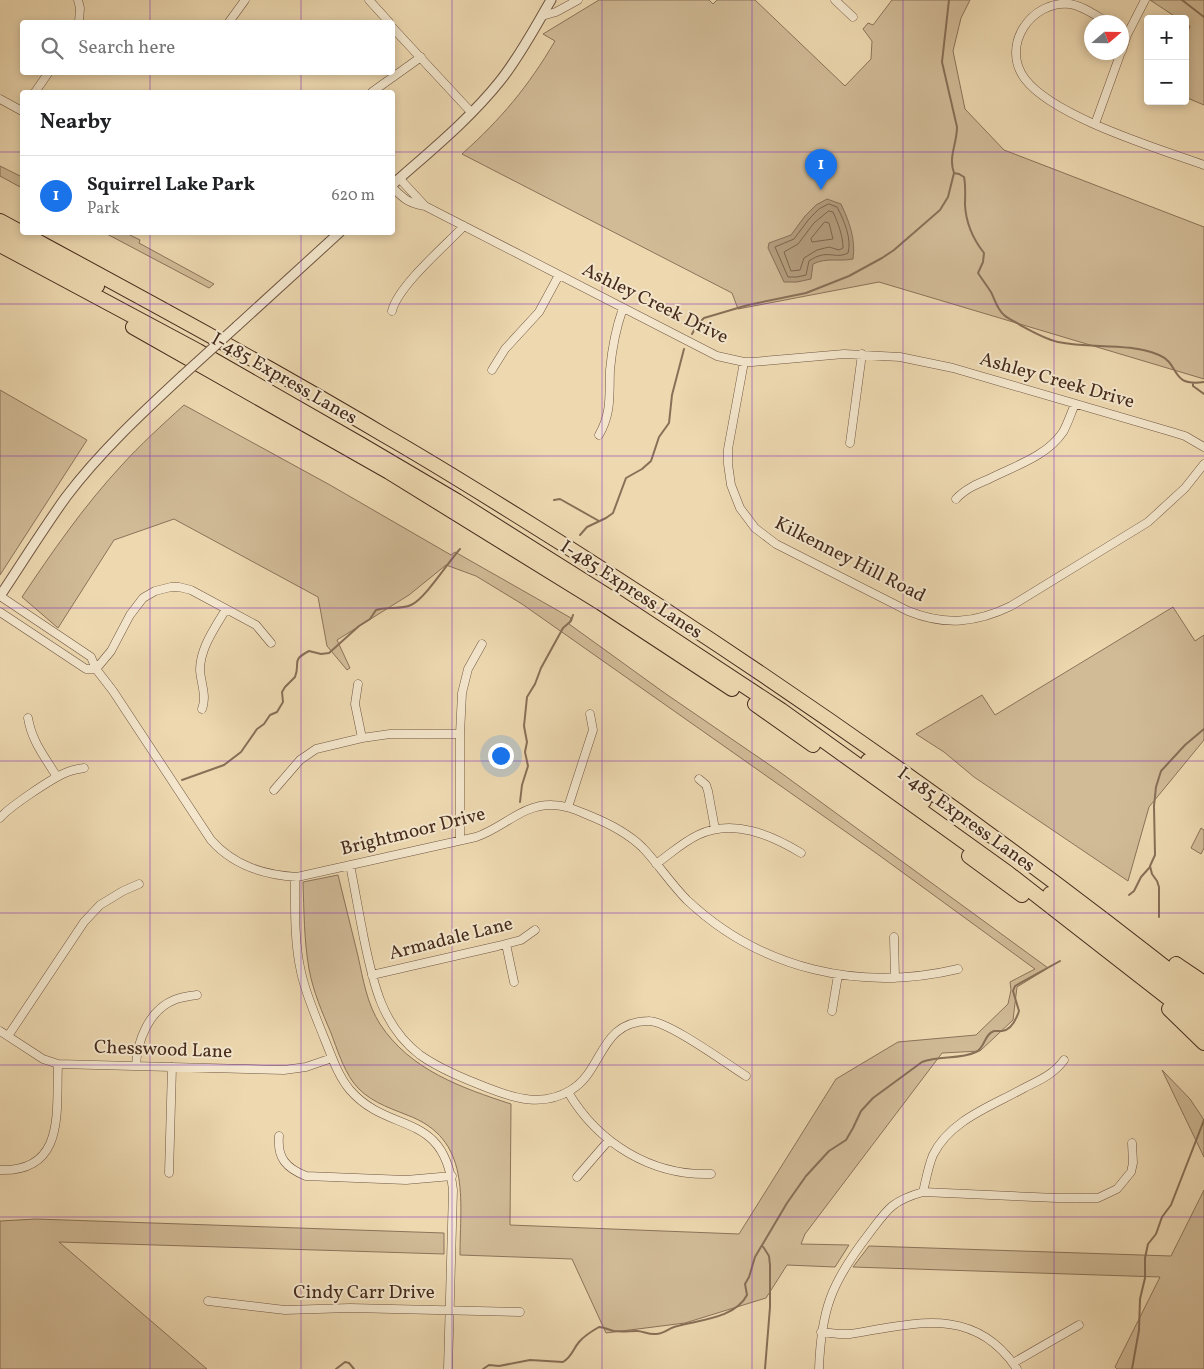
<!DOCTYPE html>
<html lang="en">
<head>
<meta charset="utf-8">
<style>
  body { margin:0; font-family:Vollkorn,serif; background:#f2f2f2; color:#202124 }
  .controls { position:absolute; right:15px; top:15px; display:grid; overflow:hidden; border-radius:5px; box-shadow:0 2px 8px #0003 }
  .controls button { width:45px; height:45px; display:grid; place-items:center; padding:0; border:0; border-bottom:1px solid #e0e0e0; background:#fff; color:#202124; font:25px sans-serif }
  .compass { position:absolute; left:1084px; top:15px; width:45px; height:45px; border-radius:50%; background:#fff; box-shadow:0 2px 8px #0003; rotate:70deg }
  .you { position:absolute; left:500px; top:755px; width:18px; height:18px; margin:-12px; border:4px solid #fff; border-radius:50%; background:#1a73e8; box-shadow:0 0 0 8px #1a73e833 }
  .badge { display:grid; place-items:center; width:32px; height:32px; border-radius:50%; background:#1a73e8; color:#fff; font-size:16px; font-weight:700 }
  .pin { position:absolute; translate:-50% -41px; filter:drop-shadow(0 1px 2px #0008) }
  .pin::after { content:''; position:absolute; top:26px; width:18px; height:15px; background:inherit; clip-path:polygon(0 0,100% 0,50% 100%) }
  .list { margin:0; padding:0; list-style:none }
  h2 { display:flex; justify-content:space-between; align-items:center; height:65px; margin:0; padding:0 20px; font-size:21px }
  h2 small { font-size:16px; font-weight:400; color:#757577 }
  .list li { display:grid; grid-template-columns:32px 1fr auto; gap:15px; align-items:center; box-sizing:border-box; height:80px; padding:0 20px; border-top:1px solid #e0e0e0 }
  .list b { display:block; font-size:19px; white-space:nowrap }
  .list p { margin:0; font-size:16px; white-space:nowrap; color:#757577 }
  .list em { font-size:16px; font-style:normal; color:#757577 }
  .icon { flex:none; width:28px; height:28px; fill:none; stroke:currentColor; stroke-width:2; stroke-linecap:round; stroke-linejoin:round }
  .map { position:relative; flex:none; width:1204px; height:1369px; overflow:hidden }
  .search { position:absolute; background:#fff; box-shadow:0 2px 8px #0003; left:20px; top:20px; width:375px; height:55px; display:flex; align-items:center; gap:12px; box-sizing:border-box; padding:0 18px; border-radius:5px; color:#757577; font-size:19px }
  .panel { position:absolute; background:#fff; box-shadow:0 2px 8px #0003; left:20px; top:90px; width:375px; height:145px; border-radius:5px }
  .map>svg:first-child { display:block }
  .green { fill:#d1bb97; stroke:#8c735a }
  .water { fill:#b49d7e; stroke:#886f57 }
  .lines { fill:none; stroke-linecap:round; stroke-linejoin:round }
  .shore { stroke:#7d644d; stroke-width:1 }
  .stream { stroke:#886f57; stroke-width:2 }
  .minor-casing { stroke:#705641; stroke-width:9 }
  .tertiary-casing { stroke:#705641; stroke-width:11 }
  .motorway-casing { stroke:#462b1c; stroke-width:16 }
  .minor { stroke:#f3e6cc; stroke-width:8 }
  .tertiary { stroke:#f3e6cc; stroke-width:9 }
  .motorway { stroke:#edd8b0; stroke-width:14 }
  .tertiary-bridge-casing { stroke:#705641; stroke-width:11; stroke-linecap:butt }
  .tertiary-bridge { stroke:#f3e6cc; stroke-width:9 }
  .grid { fill:none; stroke:#7b2cbf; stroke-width:1; stroke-opacity:0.55 }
  .labels { text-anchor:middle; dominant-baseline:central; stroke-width:4; stroke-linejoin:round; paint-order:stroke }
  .street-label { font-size:19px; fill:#462b1c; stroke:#f3e6cc }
</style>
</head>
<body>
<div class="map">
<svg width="1204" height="1369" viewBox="0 0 1204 1369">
  <rect width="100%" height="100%" fill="#edd8b0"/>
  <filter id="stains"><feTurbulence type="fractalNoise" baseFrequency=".004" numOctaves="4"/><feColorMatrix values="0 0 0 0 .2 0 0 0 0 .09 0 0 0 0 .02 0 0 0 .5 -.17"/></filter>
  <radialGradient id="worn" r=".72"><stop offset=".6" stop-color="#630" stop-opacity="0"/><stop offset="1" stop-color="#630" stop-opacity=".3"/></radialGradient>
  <path class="green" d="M599 0H709L713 4 717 0H755L845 86 871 59 872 41 863 29 868 23 873 25 892 0H970L961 18 953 51 965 109 1004 150 1204 227V379L879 282 738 309 732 293 462 154C501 119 528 87 555 41L543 34Z
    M1150 0H1204V105L1185 97V40L1190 26 1185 23V19H1179Z
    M0 166 22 177V188L0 176Z
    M105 233H126L140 240 139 243 214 284 209 288Z
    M0 390 87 440 0 575Z
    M184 405 330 485 451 555 455 552 571 618 569 624 666 694 777 770 1048 968 1017 987 1013 1020 980 1051 942 1053 805 1234 801 1244 849 1245 835 1267 787 1265 766 1298 685 1323 606 1333 572 1259 460 1255C460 1199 472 1139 407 1115 387 1107 366 1100 353 1082 343 1068 337 1049 331 1033 322 1012 313 991 309 969 304 940 304 911 303 882L338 875C345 902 351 929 358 956 363 979 367 1004 380 1024 410 1070 462 1088 511 1104L510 1225 739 1234 836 1079 898 1042 976 1035 1008 1004 1011 990 1010 982 1035 969 876 853 522 604 476 576 446 565 409 595 337 640 350 668 347 670 327 646 318 597 174 519 114 540 58 628 22 597C52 552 84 506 121 466 140 445 162 425 184 405Z
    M1173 607 1195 641 1204 635V740L1149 807 1128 881 974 777 944 752 916 734 982 695 995 715Z
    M1201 828 1204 830V848L1201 854 1191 848Z
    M1162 1070 1190 1099 1204 1120V1157Z
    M1204 1190V1369H1117L1115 1367 1160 1277 853 1267 869 1246 1171 1256Z
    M36 1219 444 1233V1254L59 1242 207 1369H0V1221Z"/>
  <path class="water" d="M827 199 841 204C849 221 856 239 853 259 837 262 828 257 813 264L811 279 797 282H784L768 248 769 243 791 235 805 216 816 205Z"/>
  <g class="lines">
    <path class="shore" d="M829 204 837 207C844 220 852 239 848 253 834 260 828 248 809 261L806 275 797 277H788L775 247 794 239 809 219 819 209Z
      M829 211 833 212C838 223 843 236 843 248L839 250 829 247 817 250 804 258 800 270 791 271 784 252 798 244 814 223Z
      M825 222 829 223 833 239 812 242 811 239Z"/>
    <path class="stream" d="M949 0 942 62 957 127C957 144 948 157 954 173
      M1182 0 1204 17
      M954 173 959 174 964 177C966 187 965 195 965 205 966 224 973 239 984 253L983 262 978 273C982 279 987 286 991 292 995 300 997 309 1004 315 1008 319 1015 321 1020 325 1031 331 1045 339 1058 342 1091 349 1127 342 1159 355 1181 364 1169 387 1204 382
      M692 334 697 325 704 318 748 305 806 293 849 276 882 258 894 250 940 210 948 197 954 173
      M1193 383V386L1204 394
      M554 500 560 499 599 521
      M580 535 587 527 606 518 613 513 626 478 642 469 651 461 659 437 669 423 672 395 684 349
      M182 780 224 765 241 752 257 729 264 724 270 715 277 712 283 702 282 692 285 687 295 677C301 662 290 661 309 651L321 654 329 653 359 626 370 619 376 610C387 606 400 610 411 605 425 599 448 562 460 549
      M520 802 522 785 528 766 525 752 527 742 524 726 527 697 535 684 541 668 563 628 571 621 573 615
      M1129 895 1134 891 1141 877 1150 867
      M1159 917V887L1157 881 1152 874 1150 866 1155 855 1154 806 1156 787 1161 771 1185 745 1204 729
      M762 1245 769 1256 770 1265V1307L765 1369
      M336 1369 345 1362 349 1363 354 1369
      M483 1369 489 1365 499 1366 530 1360 563 1362C572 1357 573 1349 579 1342 584 1336 592 1331 599 1327 605 1327 608 1330 614 1331 622 1332 629 1331 637 1331 643 1331 649 1335 656 1334 664 1334 668 1329 674 1327 696 1320 735 1319 747 1295L745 1284 749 1277 755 1257 787 1203 806 1176 829 1151 846 1140 853 1128 861 1111 873 1098 922 1062C939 1055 959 1060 976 1052 985 1048 984 1034 994 1031 995 1031 1000 1031 1002 1031 1011 1030 1016 1020 1019 1011L1013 991 1015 986 1060 961
      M1132 1369 1139 1330 1140 1299 1145 1278V1258L1148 1244 1156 1234 1162 1217 1171 1205 1204 1120"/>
    <defs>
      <path id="minor" d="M78 0 80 8 79 22
        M369 0 389 22
        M835 0 853 17
        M542 16 556 12 578 0
        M229 22 245 0
        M1107 22C1095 15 1083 6 1070 4 1031 0 1000 46 1025 79 1054 117 1157 148 1204 165
        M392 27 471 112
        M1122 51 1127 35 1145 0
        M35 92 49 72
        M372 92 421 57
        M0 99 22 111
        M1095 124 1121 52
        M392 187C404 199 408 203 425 206L400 179
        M425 206 717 356 744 362H752L844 354 900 357 953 368 1172 432 1185 436 1204 447
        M392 311C398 286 445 246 464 226
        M744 362 728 449V464L731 485 740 508 755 528 776 544 908 611C945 626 976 623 1011 606L1148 522 1185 488 1204 464
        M492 370 505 349 539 312 559 275
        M599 435C612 412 609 395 610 370 612 348 616 328 623 308
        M850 443 862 354
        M956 499C965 489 977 484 989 479 1014 466 1046 457 1063 432 1068 423 1071 413 1075 404
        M0 596 91 657 96 669H86L0 612
        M271 643 256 625 191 590 179 587H171L155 591 143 598 130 615 111 651 96 669 113 691 211 840C234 866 264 875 297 877L476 837C503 828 523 804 552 805 565 805 576 810 588 815 608 823 628 833 643 848 659 865 671 884 687 900 761 970 861 992 958 969
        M358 684 355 704 362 738
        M202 709C207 696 201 684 200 670 200 648 215 628 226 609
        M28 718C32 742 45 757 57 777
        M699 779 706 785 708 791 715 829
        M274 790 300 760 316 749 362 738 390 734H460
        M568 807 593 730 590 714
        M0 818C9 807 51 779 65 773 71 770 78 769 84 768
        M460 840V734L462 693 468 669 482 644
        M656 864C670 854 683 842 698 835 733 818 771 835 801 853
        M350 865C355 890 359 914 364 939 373 983 382 1026 420 1055 440 1069 465 1079 488 1088 516 1099 543 1107 571 1090 604 1070 599 1022 648 1021 667 1020 727 1064 746 1076
        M295 877C295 908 294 941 301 972 306 995 316 1017 325 1040 332 1057 338 1076 350 1090 389 1135 444 1110 453 1190L448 1369
        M894 937 895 978
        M506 944 514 982
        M372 975 498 946 521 940 535 930
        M832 1011 838 975
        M0 1031 43 1059 58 1064 284 1070 306 1067 332 1058
        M8 1036 84 922 100 905 123 891 139 884
        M136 1066C137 1041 149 1010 174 1000 181 997 189 996 197 995
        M568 1092C598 1143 651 1176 711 1174
        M279 1136C277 1158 286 1168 306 1176L406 1180 452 1176
        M0 1170C66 1172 56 1111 58 1064
        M169 1173 172 1067
        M577 1177 609 1140
        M923 1192C926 1180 928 1167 933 1155 950 1120 992 1106 1024 1088 1040 1080 1054 1074 1064 1060
        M208 1301 285 1310 350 1308 520 1312
        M821 1332 839 1334H850C913 1324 974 1304 1017 1369
        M1013 1363 1079 1325
        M819 1369C821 1309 832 1282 868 1235 887 1210 891 1201 923 1192L1057 1198H1098L1117 1189 1131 1172 1133 1163 1132 1143"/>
      <path id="tertiary" d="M392 185C429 152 469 120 500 81 520 56 535 27 551 0
        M237 326 340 232
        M0 596C22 563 43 529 66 497 100 452 141 414 182 376"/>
      <path id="motorway" d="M0 221C129 291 258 360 384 435 447 471 508 510 569 548 788 687 1001 836 1204 998
        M0 234 97 286
        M0 245 198 351 362 445 457 501 614 600 781 710 1008 873 1204 1026
        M133 327 389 472 601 603 732 689
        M755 704 813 745
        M868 761 924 801
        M969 856 1022 895
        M1050 894 1204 1012
        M1176 964 1204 983
        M1169 1009 1204 1043"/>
    </defs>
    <use href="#minor" class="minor-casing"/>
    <use href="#tertiary" class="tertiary-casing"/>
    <use href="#motorway" class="motorway-casing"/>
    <use href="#minor" class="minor"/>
    <use href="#tertiary" class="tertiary"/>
    <use href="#motorway" class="motorway"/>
    <defs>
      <path id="tertiary-bridge" d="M182 376 237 326"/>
    </defs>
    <use href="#tertiary-bridge" class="tertiary-bridge-casing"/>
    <use href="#tertiary-bridge" class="tertiary-bridge"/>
  </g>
  <path class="grid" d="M150 0V22M301 0V22M452 0V1369M602 0V1369M752 0V1369M903 0V1369M1054 0V1369M150 72V92M301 72V92M0 152H22M392 152H1204M150 232V1369M301 232V1369M0 304H1204M0 456H1204M0 608H1204M0 761H1204M0 913H1204M0 1065H1204M0 1217H1204"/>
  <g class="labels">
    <g class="street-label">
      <text transform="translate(655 304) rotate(26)">Ashley Creek Drive</text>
      <text transform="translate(284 379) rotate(30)">I-485 Express Lanes</text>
      <text transform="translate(1057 381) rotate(16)">Ashley Creek Drive</text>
      <text transform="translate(850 560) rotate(27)">Kilkenney Hill Road</text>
      <text transform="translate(631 590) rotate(33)">I-485 Express Lanes</text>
      <text transform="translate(966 820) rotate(36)">I-485 Express Lanes</text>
      <text transform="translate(413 832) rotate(-14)">Brightmoor Drive</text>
      <text transform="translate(451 939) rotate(-14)">Armadale Lane</text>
      <text transform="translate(163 1050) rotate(2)">Chesswood Lane</text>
      <text x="364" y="1293">Cindy Carr Drive</text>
    </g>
  </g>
  <rect width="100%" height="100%" filter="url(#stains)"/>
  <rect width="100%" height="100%" fill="url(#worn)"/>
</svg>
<div class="controls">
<button>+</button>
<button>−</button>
</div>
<svg class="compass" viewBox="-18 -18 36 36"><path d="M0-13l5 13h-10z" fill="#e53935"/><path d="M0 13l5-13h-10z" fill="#757577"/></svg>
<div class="you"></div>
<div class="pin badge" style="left:821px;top:190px">1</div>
<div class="search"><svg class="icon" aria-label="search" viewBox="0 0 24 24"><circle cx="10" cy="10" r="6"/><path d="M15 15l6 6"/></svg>Search here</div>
<section class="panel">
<h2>Nearby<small></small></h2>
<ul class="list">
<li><span class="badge">1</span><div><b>Squirrel Lake Park</b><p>Park</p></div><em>620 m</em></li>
</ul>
</section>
</div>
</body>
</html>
